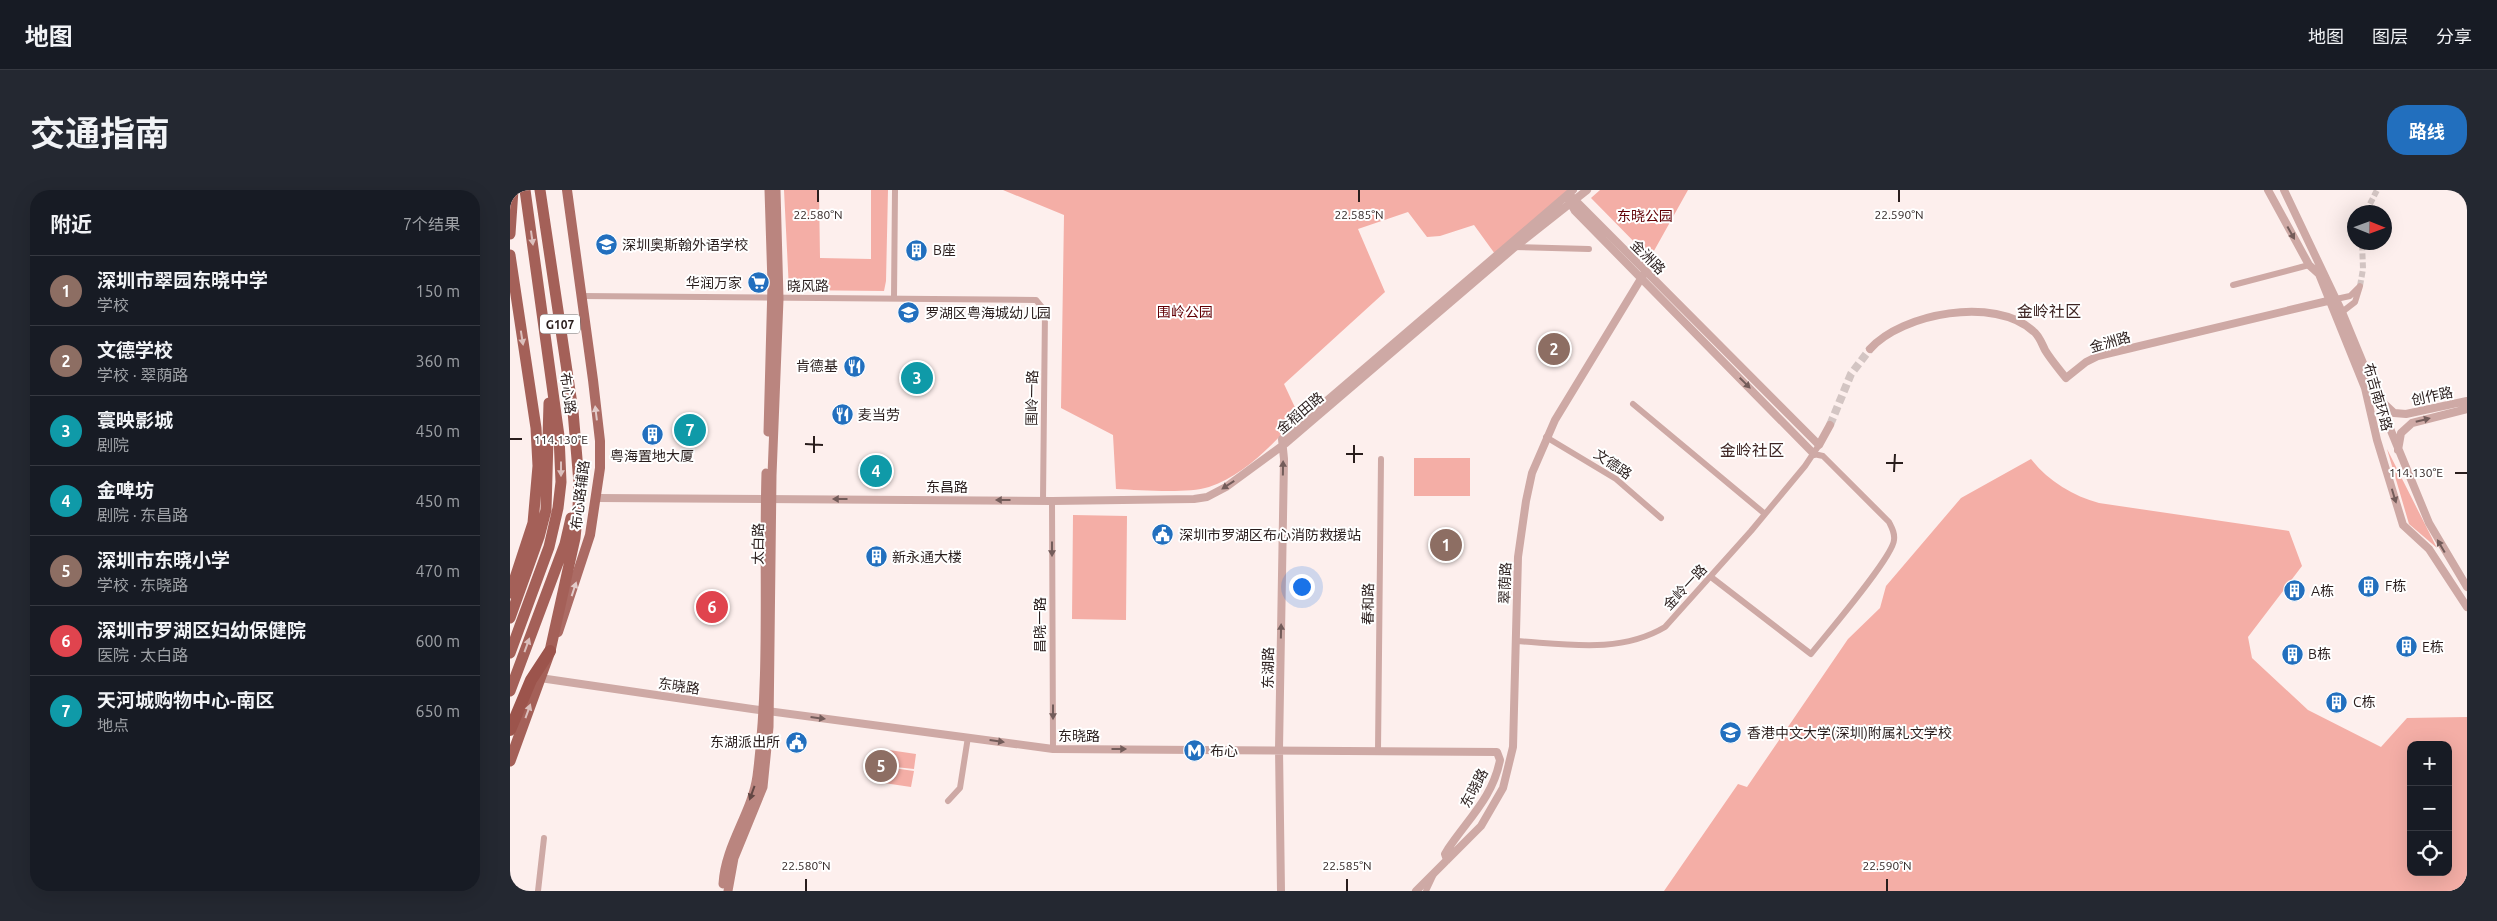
<!DOCTYPE html>
<html lang="zh">
<head>
<meta charset="utf-8">
<style>
  body { margin:0; font-family:Ubuntu,"Noto Sans SC",sans-serif; background:#242831; color:#f1f3f6 }
  .controls { position:absolute; right:15px; bottom:15px; display:grid; overflow:hidden; border-radius:10px; box-shadow:0 5px 20px #0002 }
  .controls button { width:45px; height:45px; display:grid; place-items:center; padding:0; border:0; border-bottom:1px solid #363941; background:#171b24; color:#f1f3f6; font:25px sans-serif }
  .compass { position:absolute; left:1837px; top:15px; width:45px; height:45px; border-radius:50%; background:#171b24; box-shadow:0 5px 20px #0002; rotate:91deg }
  .you { position:absolute; left:791px; top:396px; width:18px; height:18px; margin:-12px; border:4px solid #fff; border-radius:50%; background:#1a73e8; box-shadow:0 0 0 8px #1a73e833 }
  .badge { display:grid; place-items:center; width:32px; height:32px; border-radius:50%; background:#226fbe; color:#fff; font-size:16px; font-weight:700 }
  .pin { position:absolute; translate:-50% -50%; border:2px solid #fff; box-shadow:0 1px 5px #0006 }
  .list { margin:0; padding:0; list-style:none }
  h2 { display:flex; justify-content:space-between; align-items:center; height:65px; margin:0; padding:0 20px; font-size:21px }
  h2 small { font-size:16px; font-weight:400; color:#9ea1a6 }
  .list li { display:grid; grid-template-columns:32px 1fr auto; gap:15px; align-items:center; box-sizing:border-box; height:70px; padding:0 20px; border-top:1px solid #363941 }
  .list b { display:block; font-size:19px; white-space:nowrap }
  .list p { margin:0; font-size:16px; white-space:nowrap; color:#9ea1a6 }
  .list em { font-size:16px; font-style:normal; color:#9ea1a6 }
  .icon { flex:none; width:28px; height:28px; fill:none; stroke:currentColor; stroke-width:2; stroke-linecap:round; stroke-linejoin:round }
  .map { position:relative; flex:none; width:1957px; height:701px; overflow:hidden; border-radius:20px }
  header { display:flex; align-items:center; gap:30px; box-sizing:border-box; height:70px; padding:0 25px; background:#171b24; border-bottom:1px solid #363941 }
  header strong { font-size:24px }
  nav { display:flex; gap:28px; margin-inline-start:auto; font-size:18px }
  .intro { display:flex; align-items:center; justify-content:space-between; box-sizing:border-box; height:120px; padding:0 30px }
  h1 { margin:0; font-size:35px }
  .button { padding:12px 22px; border-radius:20px; background:#226fbe; color:#fff; font-size:18px; font-weight:700 }
  main { display:flex; gap:30px; padding:0 30px }
  aside { flex:1; background:#171b24; border-radius:20px; box-shadow:0 5px 20px #0002 }
  .map>svg:first-child { display:block }
  .green { fill:#f4aea6; fill-rule:evenodd }
  .lines { fill:none; stroke-linecap:round; stroke-linejoin:round }
  .minor-tunnel { stroke:#d3c5c3; stroke-width:6; stroke-dasharray:6 3; stroke-linecap:butt }
  .tertiary-tunnel { stroke:#d3c5c3; stroke-width:8; stroke-dasharray:8 4; stroke-linecap:butt }
  .minor { stroke:#cea9a5; stroke-width:6 }
  .tertiary { stroke:#cea9a5; stroke-width:8 }
  .secondary { stroke:#ba857f; stroke-width:9 }
  .primary { stroke:#ab6b64; stroke-width:10 }
  .trunk { stroke:#a46058; stroke-width:11 }
  .motorway { stroke:#9c544c; stroke-width:12 }
  .oneway { fill:#735c5a }
  .oneway2 { fill:#dbbfbc }
  .oneway3 { fill:#e2cbc9 }
  .oneway4 { fill:#634744 }
  .ticks { fill:none; stroke:#291d1c; stroke-width:2 }
  .labels { text-anchor:middle; dominant-baseline:central; stroke-width:4; stroke-linejoin:round; paint-order:stroke }
  .shield { fill:#fff; stroke:#696160; stroke-width:1 }
  .shield-label { font-size:12px; font-weight:bold; fill:#291d1c }
  .park-label { font-size:14px; fill:#620005; stroke:#fff }
  .poi-label { font-size:14px; fill:#291d1c; stroke:#fff; text-anchor:start }
  .street-label { font-size:14px; fill:#291d1c; stroke:#fff }
  .quarter-label { font-size:16px; fill:#3e2523; stroke:#fff }
  .ticks-label { font-size:12px; text-anchor:middle; fill:#291d1c; stroke:#fff; stroke-width:4; stroke-linejoin:round; paint-order:stroke }
</style>
</head>
<body>
<header>
<strong>地图</strong>
<nav><a>地图</a><a>图层</a><a>分享</a></nav>
</header>
<div class="intro"><h1>交通指南</h1><a class="button">路线</a></div>
<main>
<aside>
<h2>附近<small>7个结果</small></h2>
<ul class="list">
<li><span class="badge" style="background:#8d6e63">1</span><div><b>深圳市翠园东晓中学</b><p>学校</p></div><em>150 m</em></li>
<li><span class="badge" style="background:#8d6e63">2</span><div><b>文德学校</b><p>学校 · 翠荫路</p></div><em>360 m</em></li>
<li><span class="badge" style="background:#0f9aa8">3</span><div><b>寰映影城</b><p>剧院</p></div><em>450 m</em></li>
<li><span class="badge" style="background:#0f9aa8">4</span><div><b>金啤坊</b><p>剧院 · 东昌路</p></div><em>450 m</em></li>
<li><span class="badge" style="background:#8d6e63">5</span><div><b>深圳市东晓小学</b><p>学校 · 东晓路</p></div><em>470 m</em></li>
<li><span class="badge" style="background:#e0444e">6</span><div><b>深圳市罗湖区妇幼保健院</b><p>医院 · 太白路</p></div><em>600 m</em></li>
<li><span class="badge" style="background:#0f9aa8">7</span><div><b>天河城购物中心-南区</b><p>地点</p></div><em>650 m</em></li>
</ul>
</aside>
<div class="map">
<svg width="1957" height="701" viewBox="0 0 1957 701">
  <rect width="100%" height="100%" fill="#fdefed"/>
  <path class="green" d="M274 0H309L310 68 361 69V0H378L376 91 374 101 279 100Z
    M493 0H1058L985 64 964 35 930 46 917 47 898 22 848 39 875 102 774 194 789 226C765 252 734 286 699 297 676 304 631 300 606 299L603 245 551 218 554 25Z
    M1090 0H1178L1140 68 1081 8Z
    M1877 259 1927 358 1899 334Z
    M904 268H960V306H904Z
    M1521 269C1538 291 1563 306 1589 313L1779 341 1792 376 1738 447 1742 468 1798 520 1871 557 1897 528 1957 527V701H1154L1228 594 1237 597 1338 449 1370 418 1376 396 1451 308ZM1901 555H1938V682H1901Z
    M563 325 617 326 616 430 562 429Z
    M379 560 406 564 404 579 376 576Z
    M376 577 404 581 401 597 374 593Z"/>
  <g class="lines">
    <path class="minor-tunnel" d="M1856 22 1867 0
      M1850 96 1853 79 1852 52"/>
    <path class="tertiary-tunnel" d="M1320 235 1341 184 1360 159"/>
    <path class="minor" d="M1002 57 1079 59
      M1723 95 1799 75
      M71 106 526 110 535 121 533 310
      M384 108 385 0
      M1826 109 1840 106 1849 97
      M1832 122 1845 112 1850 96
      M1123 214 1255 324
      M1036 247 1106 289 1151 328
      M542 311 543 559
      M1201 387 1301 464C1316 445 1383 367 1384 350 1385 343 1382 338 1379 332L1313 266 1304 264
      M1006 451C1056 454 1110 464 1155 437L1241 341 1295 276 1309 255
      M868 561 871 269
      M438 611 450 598 458 547
      M28 701 34 648
      M916 701 924 684"/>
    <path class="tertiary" d="M1758 0 1799 75 1809 84 1855 198 1867 250 1893 335 1919 359 1957 417
      M1774 0 1832 122 1919 333 1957 397
      M1062 7 1309 255 1320 235
      M1059 10 1065 21 1304 264
      M1360 159C1392 123 1485 106 1523 141 1529 145 1532 154 1535 160 1541 170 1549 179 1556 188L1576 172 1588 166 1826 109
      M1870 210 1884 223 1896 224 1957 211
      M1888 260 1891 243 1902 233 1957 219
      M87 308 542 311 684 309 697 307 716 297 776 253 1005 57 1077 0
      M30 488 242 519 543 559 987 562 990 570C983 607 958 629 938 659L935 664 937 670
      M771 701 769 559 774 269 772 249 1063 0
      M906 701 971 636 993 598 1003 557 1008 367 1016 311 1022 283 1045 230 1135 82"/>
    <path class="secondary" d="M258 242 262 94 259 0
      M213 694C215 655 242 623 247 586 260 486 253 383 256 283
      M218 701 224 668 253 597 259 537 262 285 269 109 266 0"/>
    <path class="primary" d="M48 442 80 345 90 278V251L83 190 57 0"/>
    <path class="trunk" d="M0 44 3 0
      M0 65 26 238 28 276 23 333 0 403
      M0 428 29 347 36 320 39 213
      M0 463 39 357 48 318 51 292 49 246 15 0
      M0 501 55 354 61 328
      M0 571 40 461 65 348 68 318 69 293 63 221 30 0"/>
    <path class="motorway" d="M0 540 21 490 40 461"/>
  </g>
  <defs><path id="oneway-solid" d="M-6-.8H1V-3.2L6.5 0L1 3.2V.8H-6Z" transform="scale(1.25)"/></defs>
  <g class="oneway">
    <use href="#oneway-solid" transform="translate(1781 43) rotate(61)"/>
    <use href="#oneway-solid" transform="translate(1235 193) rotate(45)"/>
    <use href="#oneway-solid" transform="translate(1913 230) rotate(-14)"/>
    <use href="#oneway-solid" transform="translate(773 278) rotate(-89)"/>
    <use href="#oneway-solid" transform="translate(718 295) rotate(147)"/>
    <use href="#oneway-solid" transform="translate(1884 306) rotate(73)"/>
    <use href="#oneway-solid" transform="translate(330 309) rotate(-180)"/>
    <use href="#oneway-solid" transform="translate(493 310) rotate(-180)"/>
    <use href="#oneway-solid" transform="translate(1931 356) rotate(-120)"/>
    <use href="#oneway-solid" transform="translate(542 359) rotate(90)"/>
    <use href="#oneway-solid" transform="translate(771 441) rotate(-89)"/>
    <use href="#oneway-solid" transform="translate(543 522) rotate(90)"/>
    <use href="#oneway-solid" transform="translate(308 528) rotate(7)"/>
    <use href="#oneway-solid" transform="translate(487 551) rotate(8)"/>
    <use href="#oneway-solid" transform="translate(609 559)"/>
  </g>
  <g class="oneway2">
    <use href="#oneway-solid" transform="translate(22 48) rotate(82)"/>
    <use href="#oneway-solid" transform="translate(12 148) rotate(81)"/>
    <use href="#oneway-solid" transform="translate(51 279) rotate(90)"/>
    <use href="#oneway-solid" transform="translate(17 455) rotate(-70)"/>
    <use href="#oneway-solid" transform="translate(18 521) rotate(-70)"/>
  </g>
  <g class="oneway3">
    <use href="#oneway-solid" transform="translate(86 223) rotate(-97)"/>
    <use href="#oneway-solid" transform="translate(64 399) rotate(-72)"/>
  </g>
  <use class="oneway4" href="#oneway-solid" transform="translate(242 603) rotate(110)"/>
  <path class="ticks" d="M308 12V0M849 12V0M1389 12V0M0 249H12M295 254 313 255M304 263V246M836 264H853M844 273V255M1376 273H1393M1384 282 1385 264M1945 283H1957M296 701V689M837 701V689M1377 701V689"/>
  <defs>
    <symbol id="school-disc" viewBox="-11 -11 22 22"><circle r="9.5" fill="#226fbe" stroke="#fff"/><path d="M0-5L7-2L0 1L-7-2ZM-4 1L0 2.5L4 1V4Q0 6-4 4Z" fill="#fff"/></symbol>
    <symbol id="building-disc" viewBox="-11 -11 22 22"><circle r="9.5" fill="#226fbe" stroke="#fff"/><path d="M-4-6H4V6H1V3H-1V6H-4ZM-2.5-4.3h1.7v1.8h-1.7ZM.8-4.3h1.7v1.8H.8ZM-2.5-1h1.7V.8h-1.7ZM.8-1h1.7V.8H.8Z" fill="#fff"/></symbol>
    <symbol id="supermarket-disc" viewBox="-11 -11 22 22"><circle r="9.5" fill="#226fbe" stroke="#fff"/><path d="M-6-5.5h2.5l.6 2H6L4.5 2H-2.5L-4.4-4H-6ZM-1.5 3.2a1.3 1.3 0 1 0 .1 0ZM3 3.2a1.3 1.3 0 1 0 .1 0Z" fill="#fff"/></symbol>
    <symbol id="restaurant-disc" viewBox="-11 -11 22 22"><circle r="9.5" fill="#226fbe" stroke="#fff"/><path d="M-5-6h1v4h1v-4h1v4h1v-4h1v5L-1.5 .5V6h-2V.5L-5-1ZM5-6V6H3V1.5H1.5Q1.5-4 5-6Z" fill="#fff"/></symbol>
    <symbol id="civic-disc" viewBox="-11 -11 22 22"><circle r="9.5" fill="#226fbe" stroke="#fff"/><path d="M-.6-6.5H3V-4.5H.6V-3L4-1V1h2V6H-6V1h2V-1L-.6-3ZM-1.2 2.5V6h2.4V2.5Z" fill="#fff"/></symbol>
    <symbol id="metro-disc" viewBox="-11 -11 22 22"><circle r="9.5" fill="#226fbe" stroke="#fff"/><path d="M-5.5 5V-5H-3L0 0L3-5H5.5V5H3V-.5L0 4L-3-.5V5Z" fill="#fff"/></symbol>
  </defs>
  <g fill-rule="evenodd">
    <use href="#school-disc" x="84" y="42" width="25" height="25"/>
    <use href="#building-disc" x="394" y="48" width="25" height="25"/>
    <use href="#supermarket-disc" x="236" y="80" width="25" height="25"/>
    <use href="#school-disc" x="386" y="110" width="25" height="25"/>
    <use href="#restaurant-disc" x="332" y="164" width="25" height="25"/>
    <use href="#restaurant-disc" x="320" y="212" width="25" height="25"/>
    <use href="#building-disc" x="130" y="232" width="25" height="25"/>
    <use href="#civic-disc" x="640" y="332" width="25" height="25"/>
    <use href="#building-disc" x="354" y="354" width="25" height="25"/>
    <use href="#building-disc" x="1846" y="384" width="25" height="25"/>
    <use href="#building-disc" x="1772" y="388" width="25" height="25"/>
    <use href="#building-disc" x="1884" y="444" width="25" height="25"/>
    <use href="#building-disc" x="1770" y="452" width="25" height="25"/>
    <use href="#building-disc" x="1814" y="500" width="25" height="25"/>
    <use href="#school-disc" x="1208" y="530" width="25" height="25"/>
    <use href="#civic-disc" x="274" y="540" width="25" height="25"/>
    <use href="#metro-disc" x="672" y="548" width="25" height="25"/>
  </g>
  <g class="labels">
    <rect class="shield" x="30" y="124.5" width="40" height="19" rx="4"/>
    <g class="shield-label">
      <text x="50" y="134">G107</text>
    </g>
    <g class="park-label">
      <text x="1135" y="26">东晓公园</text>
      <text x="675" y="122">围岭公园</text>
    </g>
    <g class="poi-label">
      <text x="112" y="55">深圳奥斯翰外语学校</text>
      <text x="423" y="60">B座</text>
      <text x="232" y="93" text-anchor="end">华润万家</text>
      <text x="415" y="123">罗湖区粤海城幼儿园</text>
      <text x="328" y="176" text-anchor="end">肯德基</text>
      <text x="348" y="225">麦当劳</text>
      <text x="142" y="266" text-anchor="middle">粤海置地大厦</text>
      <text x="669" y="345">深圳市罗湖区布心消防救援站</text>
      <text x="382" y="367">新永通大楼</text>
      <text x="1875" y="396">F栋</text>
      <text x="1801" y="401">A栋</text>
      <text x="1912" y="457">E栋</text>
      <text x="1798" y="464">B栋</text>
      <text x="1843" y="512">C栋</text>
      <text x="1237" y="543">香港中文大学(深圳)附属礼文学校</text>
      <text x="270" y="552" text-anchor="end">东湖派出所</text>
      <text x="700" y="561">布心</text>
    </g>
    <g class="street-label">
      <text transform="translate(1138 67) rotate(45)">金洲路</text>
      <text transform="translate(298 96) rotate(-1)">晓风路</text>
      <text transform="translate(1600 152) rotate(-16)">金洲路</text>
      <text transform="translate(58 203) rotate(82)">布心路</text>
      <text transform="translate(1922 206) rotate(-12)">创作路</text>
      <text transform="translate(1868 207) rotate(74)">布吉南环路</text>
      <text transform="translate(522 208) rotate(-89)">围岭一路</text>
      <text transform="translate(790 223) rotate(-40)">金稻田路</text>
      <text transform="translate(1103 274) rotate(34)">文德路</text>
      <text x="437" y="297">东昌路</text>
      <text transform="translate(70 305) rotate(-83)">布心路辅路</text>
      <text transform="translate(248 354) rotate(-89)">太白路</text>
      <text transform="translate(995 393) rotate(-88)">翠荫路</text>
      <text transform="translate(1175 397) rotate(-47)">金岭一路</text>
      <text transform="translate(858 414) rotate(-89)">春和路</text>
      <text transform="translate(530 435) rotate(-90)">昌晓一路</text>
      <text transform="translate(758 478) rotate(-89)">东湖路</text>
      <text transform="translate(169 496) rotate(8)">东晓路</text>
      <text x="569" y="546">东晓路</text>
      <text transform="translate(964 598) rotate(-62)">东晓路</text>
    </g>
    <g class="quarter-label">
      <text x="1539" y="121">金岭社区</text>
      <text x="1242" y="260">金岭社区</text>
    </g>
  </g>
  <g class="ticks-label">
    <text x="308" y="29">22.580°N</text>
    <text x="849" y="29">22.585°N</text>
    <text x="1389" y="29">22.590°N</text>
    <text x="51" y="254">114.130°E</text>
    <text x="1906" y="287">114.130°E</text>
    <text x="296" y="680">22.580°N</text>
    <text x="837" y="680">22.585°N</text>
    <text x="1377" y="680">22.590°N</text>
  </g>
</svg>
<div class="controls">
<button>+</button>
<button>−</button>
<button><svg class="icon" aria-label="locate" viewBox="0 0 24 24"><circle cx="12" cy="12" r="6"/><path d="M12 2v4M12 18v4M2 12h4M18 12h4"/></svg></button>
</div>
<svg class="compass" viewBox="-18 -18 36 36"><path d="M0-13l5 13h-10z" fill="#e53935"/><path d="M0 13l5-13h-10z" fill="#9ea1a6"/></svg>
<div class="you"></div>
<div class="pin badge" style="left:936px;top:355px;background:#8d6e63">1</div>
<div class="pin badge" style="left:1044px;top:159px;background:#8d6e63">2</div>
<div class="pin badge" style="left:407px;top:188px;background:#0f9aa8">3</div>
<div class="pin badge" style="left:366px;top:281px;background:#0f9aa8">4</div>
<div class="pin badge" style="left:371px;top:576px;background:#8d6e63">5</div>
<div class="pin badge" style="left:202px;top:417px;background:#e0444e">6</div>
<div class="pin badge" style="left:180px;top:240px;background:#0f9aa8">7</div>
</div>
</main>
</body>
</html>
